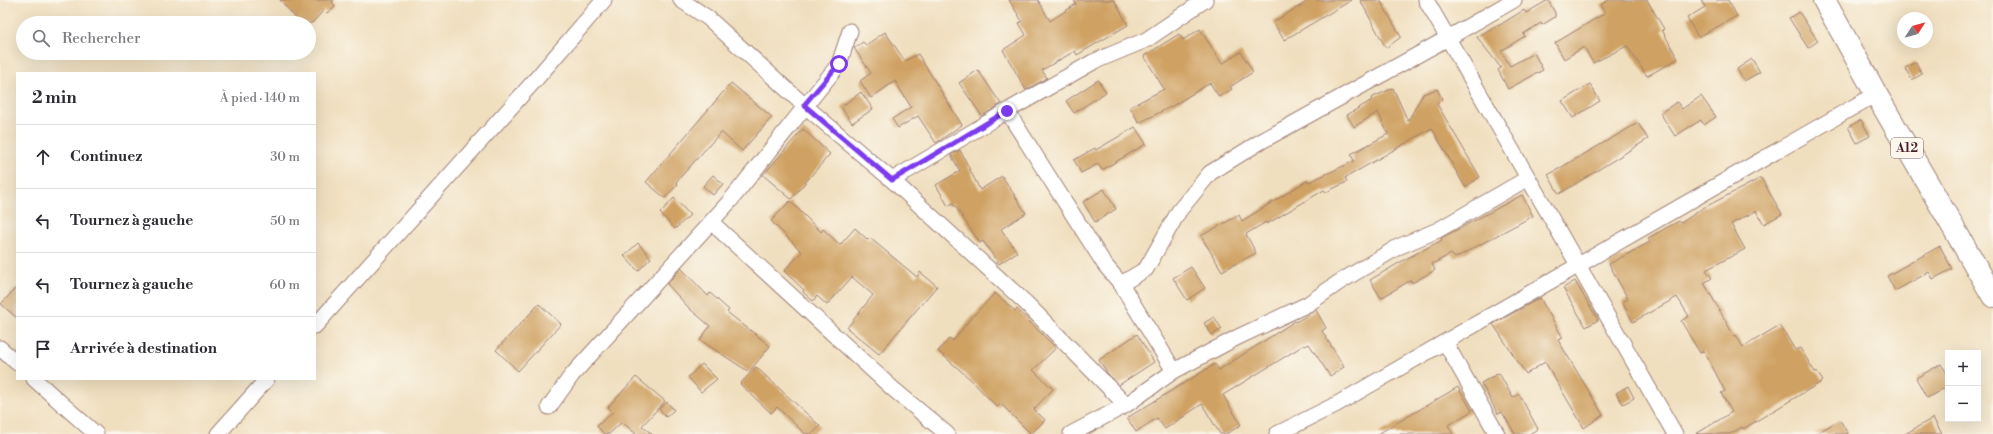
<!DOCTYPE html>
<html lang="fr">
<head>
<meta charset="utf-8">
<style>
  body { margin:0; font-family:"Libre Bodoni",serif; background:#f2f2f3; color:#2b2b33 }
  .controls { position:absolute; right:12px; bottom:12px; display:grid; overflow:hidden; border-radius:0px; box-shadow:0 4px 16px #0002 }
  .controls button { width:36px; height:36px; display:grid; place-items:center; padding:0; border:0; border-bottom:1px solid #e1e1e2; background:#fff; color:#2b2b33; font:20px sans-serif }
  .compass { position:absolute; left:1897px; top:12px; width:36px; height:36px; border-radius:50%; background:#fff; box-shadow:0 4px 16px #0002; rotate:54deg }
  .stop { position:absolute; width:12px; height:12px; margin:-9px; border:3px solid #7c3aed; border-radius:50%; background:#fff }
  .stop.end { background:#7c3aed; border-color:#fff; box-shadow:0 1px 4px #0008 }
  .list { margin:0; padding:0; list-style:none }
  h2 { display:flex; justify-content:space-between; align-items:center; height:52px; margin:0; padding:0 16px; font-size:17px }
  h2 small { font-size:13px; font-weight:400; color:#7c7c81 }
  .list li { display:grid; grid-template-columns:26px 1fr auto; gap:12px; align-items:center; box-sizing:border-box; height:64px; padding:0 16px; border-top:1px solid #e1e1e2 }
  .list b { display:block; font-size:15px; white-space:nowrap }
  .list em { font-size:13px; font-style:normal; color:#7c7c81 }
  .icon { flex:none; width:22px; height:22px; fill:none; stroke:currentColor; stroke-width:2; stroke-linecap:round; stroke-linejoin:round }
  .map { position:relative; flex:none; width:1993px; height:434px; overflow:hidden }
  .search { position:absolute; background:#fff; box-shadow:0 4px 16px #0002; left:16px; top:16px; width:300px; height:44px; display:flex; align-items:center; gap:10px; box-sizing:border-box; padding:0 14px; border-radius:22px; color:#7c7c81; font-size:15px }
  .panel { position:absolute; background:#fff; box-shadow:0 4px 16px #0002; left:16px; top:72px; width:300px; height:308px; border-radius:0px }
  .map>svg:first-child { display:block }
  .building { fill:#cfa162 }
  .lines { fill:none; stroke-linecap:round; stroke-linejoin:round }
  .street-casing { stroke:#9d7f75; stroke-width:17 }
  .primary-casing { stroke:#9d7f75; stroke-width:24 }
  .street { stroke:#fff; stroke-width:15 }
  .primary { stroke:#fff; stroke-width:22 }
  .route { stroke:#7c3aed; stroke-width:5 }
  .labels { text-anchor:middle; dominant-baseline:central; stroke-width:3; stroke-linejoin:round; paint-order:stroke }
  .shield { fill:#fbf7ec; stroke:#7f6065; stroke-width:1 }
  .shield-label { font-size:12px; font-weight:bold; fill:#4a1f2b }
</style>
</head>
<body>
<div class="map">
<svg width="1993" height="434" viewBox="0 0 1993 434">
  <rect width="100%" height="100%" fill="#fbf7ec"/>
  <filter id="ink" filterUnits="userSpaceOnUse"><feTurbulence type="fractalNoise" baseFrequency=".025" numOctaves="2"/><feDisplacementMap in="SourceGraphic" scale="8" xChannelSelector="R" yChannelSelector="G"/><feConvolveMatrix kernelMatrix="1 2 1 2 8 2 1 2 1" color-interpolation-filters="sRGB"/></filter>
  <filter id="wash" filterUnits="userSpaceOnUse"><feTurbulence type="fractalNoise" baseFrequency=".012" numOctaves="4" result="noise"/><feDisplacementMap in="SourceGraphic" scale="16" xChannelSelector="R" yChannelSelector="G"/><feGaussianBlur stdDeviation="0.9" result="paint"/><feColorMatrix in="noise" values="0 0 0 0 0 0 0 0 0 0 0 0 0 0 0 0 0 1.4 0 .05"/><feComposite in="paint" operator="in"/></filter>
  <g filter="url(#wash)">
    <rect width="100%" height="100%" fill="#f0dfbf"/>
    <g id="blocks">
      <path class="building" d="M280 0H334L332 2 335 6 327 13 324 10 312 23H300Z
        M1009 0H1038L1050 21 1076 4 1074 0H1114L1128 25 1077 55 1075 51 1042 70 1047 78 1026 90 1003 50 1026 35 1019 23 1022 21Z
        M1310 0H1352L1284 40 1273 22Z
        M1360 0H1380L1401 37 1386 48Z
        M1548 0 1555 13V17L1542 25 1541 23 1523 34 1525 36 1501 51 1510 66 1534 53 1543 70 1508 89 1498 70 1501 68 1477 37 1497 25 1498 26 1524 10 1526 13Z
        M1609 0H1647L1664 29 1662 30 1678 59 1647 76 1627 46 1593 63 1584 47 1564 59 1555 43 1605 13 1600 5Z
        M1701 0H1728L1737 16 1698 37 1687 18 1705 7Z
        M1799 12 1818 41 1808 48 1789 18Z
        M1200 29 1222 64 1241 52 1253 72 1230 87 1232 89 1219 97 1210 83 1174 105 1139 123 1130 107 1164 89 1144 56 1179 34 1183 40Z
        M885 32 905 61 918 54 962 125 936 143 918 116 898 128 892 119 911 107 895 81 871 98 860 81 871 73 854 48 863 42 866 45Z
        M1752 59 1760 72 1744 81 1737 69Z
        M1916 62 1922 74 1912 80 1905 68Z
        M978 70 1001 104 982 116 959 83Z
        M1098 80 1106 92 1074 113 1066 101Z
        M731 83 772 117 742 151 721 132 676 182 678 184 665 198 646 182Z
        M1590 84 1600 101 1573 118 1562 101Z
        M1393 88 1408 121 1423 94 1437 89 1442 99 1437 104 1480 177 1465 187 1432 128 1345 178 1347 182 1326 192 1324 190 1267 224 1266 222 1246 234 1256 253 1222 271 1201 236 1239 215 1242 221 1308 180 1309 182 1354 161 1351 154 1388 134 1378 112 1354 127 1347 115 1372 100 1371 98Z
        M861 92 873 109 852 123 841 107Z
        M1701 96 1716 117 1704 125 1701 120 1675 136 1660 113 1677 102 1682 109Z
        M1861 120 1870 136 1857 143 1848 127Z
        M1638 123 1648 139 1559 194 1548 175Z
        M1135 127 1146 144 1102 170 1098 164 1081 173 1074 160 1095 148 1096 150Z
        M803 129 830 154 791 199 763 175Z
        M960 150 980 190 1002 176 1026 213 1001 229 1017 252 999 264 983 241 980 243 953 203 948 206 936 185 960 171 951 155Z
        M713 175 723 184 713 195 703 186Z
        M1761 178 1782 214 1764 224 1756 211 1731 224 1745 249 1706 270 1712 278 1704 283 1734 336 1736 335 1743 347 1780 325 1795 350 1800 348 1815 372 1816 371 1823 381 1743 429 1742 427 1730 434H1696L1732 412 1721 393 1725 391 1704 351 1700 353 1681 321 1689 316 1677 297 1633 322 1622 302 1628 299 1609 264 1650 242 1648 238 1679 221 1681 223 1703 208Z
        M1104 189 1116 209 1095 222 1083 202Z
        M1522 195 1533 216 1455 258 1451 254 1432 264 1435 270 1412 283 1411 280 1381 298 1370 280 1404 260 1442 240 1441 238 1453 232Z
        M674 198 690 215 675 229 660 213Z
        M790 201 821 232 823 229 840 245 855 228 868 240 870 238 917 277 920 272 937 286 879 354 847 328 873 295 852 277 827 305 817 296 813 301 803 292 804 290 784 271 802 252 771 221Z
        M638 243 651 258 638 271 624 256Z
        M1940 246 1952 269 1933 279 1929 272 1895 291 1887 276Z
        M1191 267 1205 288 1187 300 1173 278Z
        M681 268 708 296 710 293 729 310 727 312 770 346 749 372 700 340 710 326 690 309 667 284Z
        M1575 281 1598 320 1586 327 1563 288Z
        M17 287V318L1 304Z
        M995 293 1015 311 1017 309 1056 348 1033 370 1053 389 1034 409 1045 420 1031 434 1001 404 997 407 969 378 938 351 950 338 953 341 970 319Z
        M1540 298 1563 338 1558 340 1603 415 1584 428 1545 362 1526 374 1493 324Z
        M539 304 561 324 518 371 496 350Z
        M1316 310 1326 328 1322 331 1344 367 1330 376 1309 344 1305 346 1304 345 1223 395 1241 425 1226 434H1220L1202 404 1165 429 1157 418 1136 432 1127 418 1215 364 1219 370 1295 321 1296 322Z
        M1214 317 1222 329 1212 335 1204 323Z
        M1137 334 1154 362 1119 385 1108 374 1099 360Z
        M702 364 717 379 701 392 688 377Z
        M1941 364 1948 375V386L1927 398 1916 378Z
        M756 367 820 426 812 434H805L777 407 771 413 740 384Z
        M1499 373 1513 398 1519 394 1538 429 1529 434H1515L1502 412 1498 414 1481 383Z
        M636 377 665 401 642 426 652 434H636L622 422 609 434H604L597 426 613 412 608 407Z
        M1628 386 1634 398 1623 404 1616 393Z
        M1458 387 1472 411 1448 425 1453 434H1378Z
        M667 402 674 410 666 417 659 409Z
        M1933 418 1942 434H1905Z
        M1840 420 1848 434H1815Z"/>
    </g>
  </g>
  <g filter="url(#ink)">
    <use href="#blocks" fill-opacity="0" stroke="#9d7f75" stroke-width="1"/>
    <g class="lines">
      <defs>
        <path id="street" d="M681 0 708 18 804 105 892 180 1027 304 1126 405
          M1426 0 1675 434
          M1007 111 1105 265 1121 284 1174 371
          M892 180 1007 111 1093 62 1146 40 1205 0
          M711 222 892 388 947 434
          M1121 284 1146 269 1179 211 1210 173 1260 142 1448 38 1514 0
          M315 326 536 79 604 0
          M1445 342 1497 434
          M0 348 17 363
          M34 379 96 434
          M549 407 572 375 730 201 839 64 850 31
          M218 434 267 379
          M1071 434 1126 405 1174 371 1236 338 1308 304 1338 283 1398 247 1438 230 1528 178
          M1277 434 1337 404 1876 94"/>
        <path id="primary" d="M1824 0 1876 94 1993 296"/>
      </defs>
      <use href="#street" class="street-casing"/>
      <use href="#primary" class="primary-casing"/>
      <use href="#street" class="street"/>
      <use href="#primary" class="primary"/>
    </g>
  </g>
  <g class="lines" filter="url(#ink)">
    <path class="route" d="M839 64 804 105 892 180 1007 111"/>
  </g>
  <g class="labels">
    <rect class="shield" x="1891" y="138" width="32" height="20" rx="3"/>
    <g class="shield-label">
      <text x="1907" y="148">A12</text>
    </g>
  </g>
</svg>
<div class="controls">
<button>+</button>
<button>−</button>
</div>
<svg class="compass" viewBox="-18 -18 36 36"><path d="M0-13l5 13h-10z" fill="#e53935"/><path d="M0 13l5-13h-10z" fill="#7c7c81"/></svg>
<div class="stop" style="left:839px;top:64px"></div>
<div class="stop end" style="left:1007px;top:111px"></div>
<div class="search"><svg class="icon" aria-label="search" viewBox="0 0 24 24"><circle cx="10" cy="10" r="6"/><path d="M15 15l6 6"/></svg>Rechercher</div>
<section class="panel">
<h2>2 min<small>À pied · 140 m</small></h2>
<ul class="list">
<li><svg class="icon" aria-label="ahead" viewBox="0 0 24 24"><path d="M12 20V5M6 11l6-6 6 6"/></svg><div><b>Continuez</b></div><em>30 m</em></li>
<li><svg class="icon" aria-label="left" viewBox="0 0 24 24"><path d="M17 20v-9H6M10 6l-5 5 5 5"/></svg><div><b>Tournez à gauche</b></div><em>50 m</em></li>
<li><svg class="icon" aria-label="left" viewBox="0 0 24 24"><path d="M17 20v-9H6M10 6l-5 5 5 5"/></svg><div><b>Tournez à gauche</b></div><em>60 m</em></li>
<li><svg class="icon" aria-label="arrive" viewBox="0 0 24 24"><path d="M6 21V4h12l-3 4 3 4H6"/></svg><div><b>Arrivée à destination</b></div></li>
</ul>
</section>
</div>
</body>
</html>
